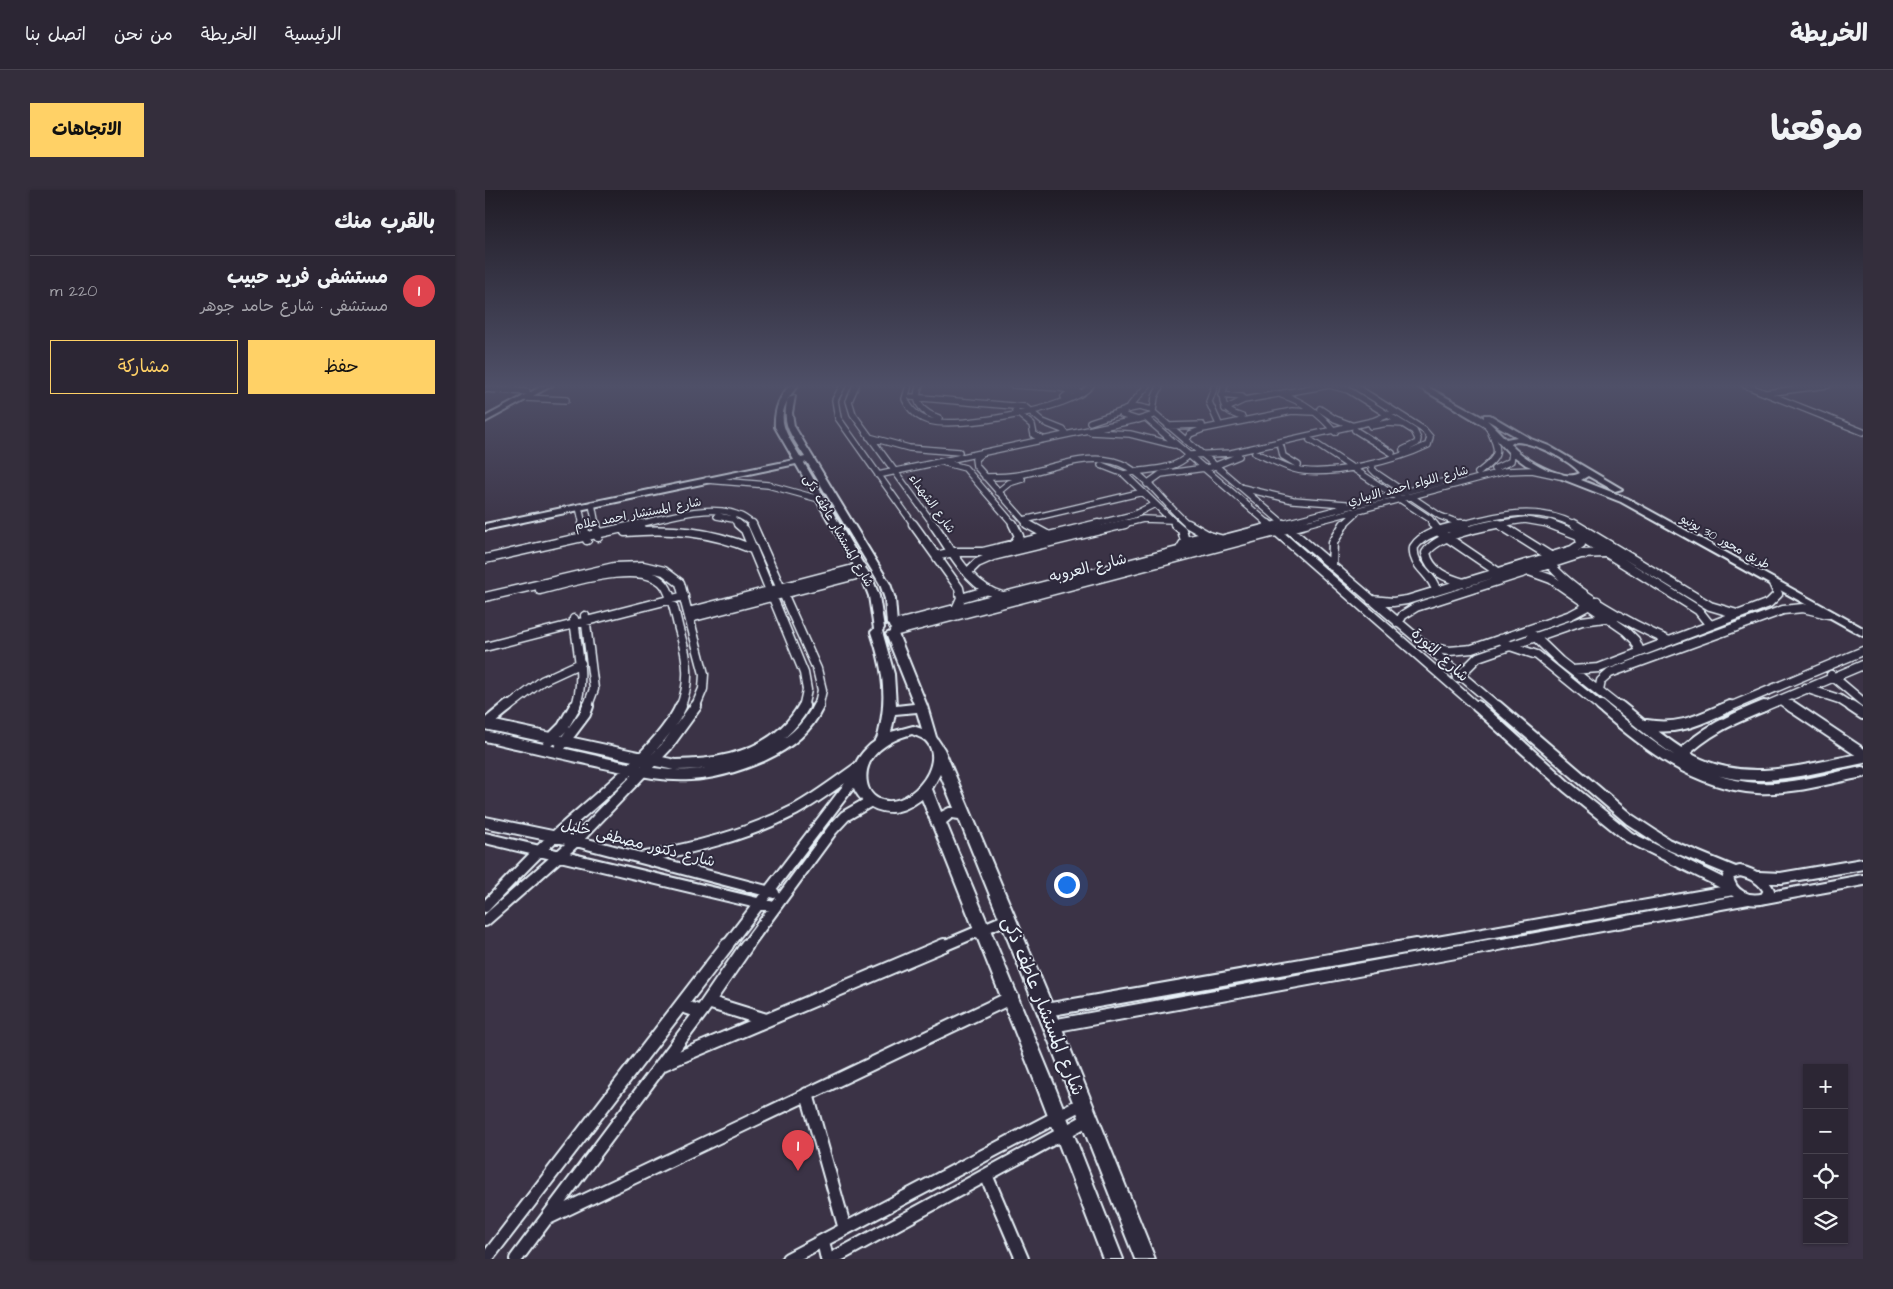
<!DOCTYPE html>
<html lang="ar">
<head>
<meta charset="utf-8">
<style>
  body { margin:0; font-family:"Architects Daughter","Playpen Sans Arabic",sans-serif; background:#342e3c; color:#f1f3f6; direction:rtl }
  .controls { position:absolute; right:15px; bottom:15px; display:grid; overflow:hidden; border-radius:0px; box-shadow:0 1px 4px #0004 }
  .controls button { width:45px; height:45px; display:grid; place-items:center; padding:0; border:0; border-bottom:1px solid #48434f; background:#2c2634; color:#f1f3f6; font:25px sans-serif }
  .you { position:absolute; left:581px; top:694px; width:18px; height:18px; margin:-12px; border:4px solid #fff; border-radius:50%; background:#1a73e8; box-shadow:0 0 0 8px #1a73e833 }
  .badge { display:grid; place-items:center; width:32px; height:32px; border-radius:50%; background:#ffd166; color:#fff; font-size:16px; font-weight:700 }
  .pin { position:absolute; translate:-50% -41px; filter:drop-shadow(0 1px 2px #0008) }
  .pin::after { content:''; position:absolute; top:26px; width:18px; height:15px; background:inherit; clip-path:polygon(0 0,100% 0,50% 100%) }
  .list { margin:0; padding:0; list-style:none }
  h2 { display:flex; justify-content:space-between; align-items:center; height:65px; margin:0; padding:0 20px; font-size:21px }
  h2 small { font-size:16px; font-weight:400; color:#a6a5ac }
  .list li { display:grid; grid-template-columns:32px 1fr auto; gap:15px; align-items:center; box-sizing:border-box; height:70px; padding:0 20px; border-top:1px solid #48434f }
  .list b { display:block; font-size:19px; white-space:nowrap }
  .list p { margin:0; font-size:16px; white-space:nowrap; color:#a6a5ac }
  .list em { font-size:16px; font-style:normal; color:#a6a5ac }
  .actions { display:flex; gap:10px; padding:15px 20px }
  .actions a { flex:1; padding:11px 0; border:1px solid #ffd166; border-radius:0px; text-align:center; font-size:18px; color:#ffd166 }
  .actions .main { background:#ffd166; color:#111 }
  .icon { flex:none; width:28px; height:28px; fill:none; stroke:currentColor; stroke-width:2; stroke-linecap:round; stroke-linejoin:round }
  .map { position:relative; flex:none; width:1378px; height:1069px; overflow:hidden; direction:ltr; border-radius:0px }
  header { display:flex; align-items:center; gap:30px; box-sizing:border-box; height:70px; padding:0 25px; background:#2c2634; border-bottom:1px solid #48434f }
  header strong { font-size:24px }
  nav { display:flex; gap:28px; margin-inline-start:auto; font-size:18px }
  .intro { display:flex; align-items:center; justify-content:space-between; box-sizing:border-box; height:120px; padding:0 30px }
  h1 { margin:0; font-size:35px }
  .button { padding:12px 22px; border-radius:0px; background:#ffd166; color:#111; font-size:18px; font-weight:700 }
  main { display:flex; gap:30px; padding:0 30px }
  aside { flex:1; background:#2c2634; border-radius:0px; box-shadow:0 1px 4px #0004 }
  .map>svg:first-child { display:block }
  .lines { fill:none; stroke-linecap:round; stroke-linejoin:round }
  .street-far3-casing { stroke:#e8f1f8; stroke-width:8 }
  .street-far2-casing { stroke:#e8f1f8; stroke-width:11 }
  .street-far1-casing { stroke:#e8f1f8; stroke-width:14 }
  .street-casing { stroke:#e8f1f8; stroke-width:16 }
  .secondary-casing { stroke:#e8f1f8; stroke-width:4 }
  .street-far3 { stroke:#2f2a3d; stroke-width:5.5 }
  .street-far2 { stroke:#2f2a3d; stroke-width:8 }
  .street-far1 { stroke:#2f2a3d; stroke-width:10 }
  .street { stroke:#2f2a3d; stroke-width:12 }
  .secondary { fill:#2f2a3d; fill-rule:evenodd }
  .labels { text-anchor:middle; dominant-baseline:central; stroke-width:4; stroke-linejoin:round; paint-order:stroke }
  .far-street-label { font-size:12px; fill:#e8f1f8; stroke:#2f2a3d }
  .street-label { font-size:15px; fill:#e8f1f8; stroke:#2f2a3d }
  .near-street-label { font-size:18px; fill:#e8f1f8; stroke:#2f2a3d }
</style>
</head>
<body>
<header>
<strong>الخريطة</strong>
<nav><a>الرئيسية</a><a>الخريطة</a><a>من نحن</a><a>اتصل بنا</a></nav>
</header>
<div class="intro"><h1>موقعنا</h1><a class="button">الاتجاهات</a></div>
<main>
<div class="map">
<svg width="1378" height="1069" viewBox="0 0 1378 1069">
  <rect width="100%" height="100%" fill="#3b3346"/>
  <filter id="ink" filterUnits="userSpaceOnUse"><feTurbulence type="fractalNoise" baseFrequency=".02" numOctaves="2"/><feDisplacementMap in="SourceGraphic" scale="10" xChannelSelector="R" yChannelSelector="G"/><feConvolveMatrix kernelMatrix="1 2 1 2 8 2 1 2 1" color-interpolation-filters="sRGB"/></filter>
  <g filter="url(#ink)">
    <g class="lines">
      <defs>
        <path id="street-far3" d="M358 195 350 210 353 228 429 335
          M371 195 364 211 368 224 449 335
          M424 195 420 209C425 220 433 228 445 231 473 239 589 219 606 195
          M435 195C427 212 438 223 454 228
          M528 195 575 198 593 202
          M730 195 724 212 733 232
          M740 195C734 213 739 222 757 227
          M844 195 863 200 929 241 933 249 932 253 918 260
          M1260 195 1378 242
          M0 199 42 202
          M1281 203 1343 195
          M736 205 757 207
          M797 205C818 211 836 225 850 242
          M426 207 540 217 558 232 578 240 581 244
          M579 207 597 195
          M40 208 81 210
          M644 217 663 195
          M654 217 667 220 669 225 653 230 637 225 640 220Z
          M740 219 759 210 845 195
          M835 219 850 229 866 235
          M530 221 547 235 549 245 558 249
          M668 221 670 207 676 195
          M669 223 800 335
          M662 229 785 335
          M605 232 638 221
          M683 236 717 235
          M886 236 903 233 918 234
          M870 240 907 263
          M606 242 645 244 689 255
          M384 247 424 258 474 262
          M825 250 945 329 949 335
          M701 251 705 244 718 239 807 221 829 222
          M796 257 798 266 813 275
          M497 263 490 269 491 276 543 335
          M770 263C783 268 796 275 809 279 843 288 912 270 943 255L945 247 939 240 868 195
          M461 273 480 278 529 335
          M888 274 887 279 891 283 955 326 979 335
          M616 275 639 284 692 335
          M1009 279 1026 271 1027 262
          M993 283C1016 265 1015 263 1004 238
          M639 284C661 278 686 283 704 265L746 263 888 231 910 222
          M393 285 650 230
          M500 287C512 287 523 287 534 285 568 279 610 258 643 277 666 291 683 318 704 335
          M222 290 283 295 334 309
          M662 294 676 284 727 277 754 266
          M758 298 808 310 861 314
          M513 302 524 293 537 289
          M107 314 111 335
          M94 317 98 335
          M232 326 248 329 254 335
          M539 330 658 302
          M1013 333 1016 335
          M151 335C184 327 241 307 268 335
          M608 335 648 325 670 314
          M634 335 658 329 686 330
          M793 335 957 292
          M817 335 1021 281 1047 280 1075 286
          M858 335 871 323
          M975 335C1015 324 1053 315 1091 335
          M1005 335 1040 330 1069 335"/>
        <path id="street-far2" d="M98 334 102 350
          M111 334 113 347
          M253 334 260 340 319 483 322 500 318 518
          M267 334 332 479 337 500 333 518
          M428 334 474 398 476 408 471 419
          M448 334C467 360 484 398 517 406
          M542 334 564 346
          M690 334 697 340 700 351 694 361
          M703 334 724 346 735 349
          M783 334 993 518
          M798 334 1014 518
          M948 334 954 342 1013 382
          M976 334 980 335
          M1014 334 1065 366
          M1065 334 1093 345 1213 420 1225 435
          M1089 334 1225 416 1252 424
          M140 342C185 338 225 341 267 359
          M700 351 723 346
          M528 355 534 346 528 334
          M451 366 468 362H498L613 334
          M0 369 156 334
          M1063 371C1083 401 1150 436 1184 451
          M847 376 848 353 859 334
          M1044 381 1066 389 1141 441 1150 450 1155 461
          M483 382 492 373 508 366 640 334
          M979 393C962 388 945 382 941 363 951 346 991 338 1011 334
          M55 400C82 393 166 366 182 399 189 412 191 430 195 443 203 470 206 492 195 518
          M951 401C948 383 926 377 929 357 938 342 964 338 980 334
          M0 407 129 377 158 376 179 381 195 393 219 484 218 499 210 518
          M476 408 500 401
          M886 410 908 412 922 410 1087 360 1096 354 1094 345
          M203 422 376 377
          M100 426 109 499 102 518
          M205 428 379 383
          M89 429C92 458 101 490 90 518
          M913 433 918 425 931 417 1096 364 1120 363
          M408 435 797 334
          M1043 440 1075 471 1135 518
          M409 442 821 334
          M1015 449 1025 456 1052 465 1117 518
          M0 457 199 406
          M943 457 964 461 987 459 1086 425 1112 411
          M1087 480 1114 478 1284 413 1293 404 1288 393
          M1346 485 1378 512
          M972 488 993 467 1097 431 1135 426
          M1320 498 1354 509 1368 518
          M1114 501 1116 491 1125 483 1298 420 1318 418 1343 424
          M1296 510 1307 518
          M22 518 57 491 96 473
          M1242 518 1378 461
          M1276 518 1378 475"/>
        <path id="street-far1" d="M992 516 1082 597 1144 647 1245 697
          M1012 516 1144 629 1182 654 1250 682
          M1116 516C1161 555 1210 594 1272 598 1307 600 1344 588 1378 582
          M1134 516C1158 535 1181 556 1207 570 1262 599 1321 579 1378 568
          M1306 516 1378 564
          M1366 516 1378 524
          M0 534 190 575C239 575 293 563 319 516
          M1 534 23 516
          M1161 535C1195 541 1215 529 1245 516
          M0 546C38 555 77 563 115 572 144 578 175 587 205 585 230 584 255 576 278 566 302 555 322 540 333 516
          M63 552 78 537 90 516
          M76 556 100 524 103 516
          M1194 567C1221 540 1245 530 1279 516
          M0 632 91 651 289 703
          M0 648 289 717
          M156 668C209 658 262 645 310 620 334 607 355 590 377 575
          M1255 681C1268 684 1278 689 1284 701L1280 708C1263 713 1246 705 1243 687L1245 684Z
          M1273 687 1296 688 1378 674
          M1280 708 1378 690
          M0 717C23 693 46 668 70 646 106 613 177 559 196 516
          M0 731 91 651 182 556 211 516
          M241 757 374 583
          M261 757 347 640 360 626 386 611
          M456 757 522 729
          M924 757 1248 700
          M1002 757 1263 709"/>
        <path id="street" d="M223 812 281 830
          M197 816 216 822
          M561 820 931 755
          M567 836 1009 755
          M176 875 459 755
          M322 904 360 1039
          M501 985 537 1069
          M63 1028 527 807
          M338 1051 342 1069
          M1 1069 242 755
          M31 1069 216 822 262 755
          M303 1069 598 913
          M347 1069 604 929"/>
        <path id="secondary" d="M59 195H68L0 232V227Z
          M305 195H313C287 227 298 238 316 268L320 267C306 244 296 236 303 208L310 206 307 223 309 236 405 394 410 409 412 434 407 437 402 434 400 409 395 394 322 272 319 273 389 393 394 406 399 438 397 441 409 484 411 516 429 514 401 444 407 441 413 444 442 516 451 547 459 559 576 836 670 1069H650L558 836 474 629 467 628 461 633 568 892 638 1069H618L550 892 437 609C429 615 417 622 406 622 385 622 365 605 367 584 369 573 377 562 385 555 387 553 390 552 391 550 394 546 395 537 396 532 402 500 396 472 386 442L389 439 384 406 379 393 311 274 0 340V334L309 270 290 237C289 221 294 207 305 195ZM432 522 437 539 428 536 406 542 410 524ZM427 544C431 546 438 548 441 551 463 574 421 624 392 608 387 605 383 599 382 593 377 566 404 550 427 544ZM455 584 469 618H464L456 622 447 599Z
          M930 195H939L999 228V225H1005L1046 249 1064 256 1137 299 1130 301 1103 286 1096 290 1142 308 1378 438V446L1136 312 1041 275 1023 262 998 235ZM1002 230 1032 247 1021 249ZM1032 252C1049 253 1085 270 1095 283 1078 293 1038 268 1026 255L1027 253Z"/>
      </defs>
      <use href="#street-far3" class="street-far3-casing"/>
      <use href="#street-far2" class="street-far2-casing"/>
      <use href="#street-far1" class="street-far1-casing"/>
      <use href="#street" class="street-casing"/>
      <use href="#secondary" class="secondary-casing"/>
      <use href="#street-far3" class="street-far3"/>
      <use href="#street-far2" class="street-far2"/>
      <use href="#street-far1" class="street-far1"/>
      <use href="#street" class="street"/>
      <use href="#secondary" class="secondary"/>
    </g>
  </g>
  <linearGradient id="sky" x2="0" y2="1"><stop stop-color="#201c26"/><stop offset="0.57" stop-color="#4f5068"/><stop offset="1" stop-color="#4f5068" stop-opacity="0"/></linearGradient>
  <rect width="1378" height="344" fill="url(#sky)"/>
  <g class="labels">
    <g class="far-street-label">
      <text transform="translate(923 296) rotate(-15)">شارع اللواء احمد الابياري</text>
      <text transform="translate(447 314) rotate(54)">شارع الشهداء</text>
      <text transform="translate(153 324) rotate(-11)">شارع المستشار احمد علام</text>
      <text transform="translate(353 341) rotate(60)">شارع المستشار عاطف ذكى</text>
      <text transform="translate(1240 352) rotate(29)">طريق محور 30 يونيو</text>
    </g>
    <g class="street-label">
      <text transform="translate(603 378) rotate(-14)">شارع العروبه</text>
      <text transform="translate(955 465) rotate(42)">شارع الثورة</text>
      <text transform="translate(153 653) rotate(14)">شارع دكتور مصطفى خليل</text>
    </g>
    <g class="near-street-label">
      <text transform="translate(558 816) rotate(68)">شارع المستشار عاطف ذكى</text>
    </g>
  </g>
</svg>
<div class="controls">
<button>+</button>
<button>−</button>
<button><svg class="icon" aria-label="locate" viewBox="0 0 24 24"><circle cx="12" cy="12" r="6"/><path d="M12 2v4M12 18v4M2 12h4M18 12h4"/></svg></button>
<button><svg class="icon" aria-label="layers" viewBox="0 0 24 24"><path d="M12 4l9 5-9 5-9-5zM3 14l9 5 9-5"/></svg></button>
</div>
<div class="you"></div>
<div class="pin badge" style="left:313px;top:981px;background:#e0444e">1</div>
</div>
<aside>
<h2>بالقرب منك<small></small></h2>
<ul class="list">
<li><span class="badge" style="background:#e0444e">1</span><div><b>مستشفى فريد حبيب</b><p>مستشفى · شارع حامد جوهر</p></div><em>220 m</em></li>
</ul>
<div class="actions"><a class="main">حفظ</a><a>مشاركة</a></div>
</aside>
</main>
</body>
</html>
